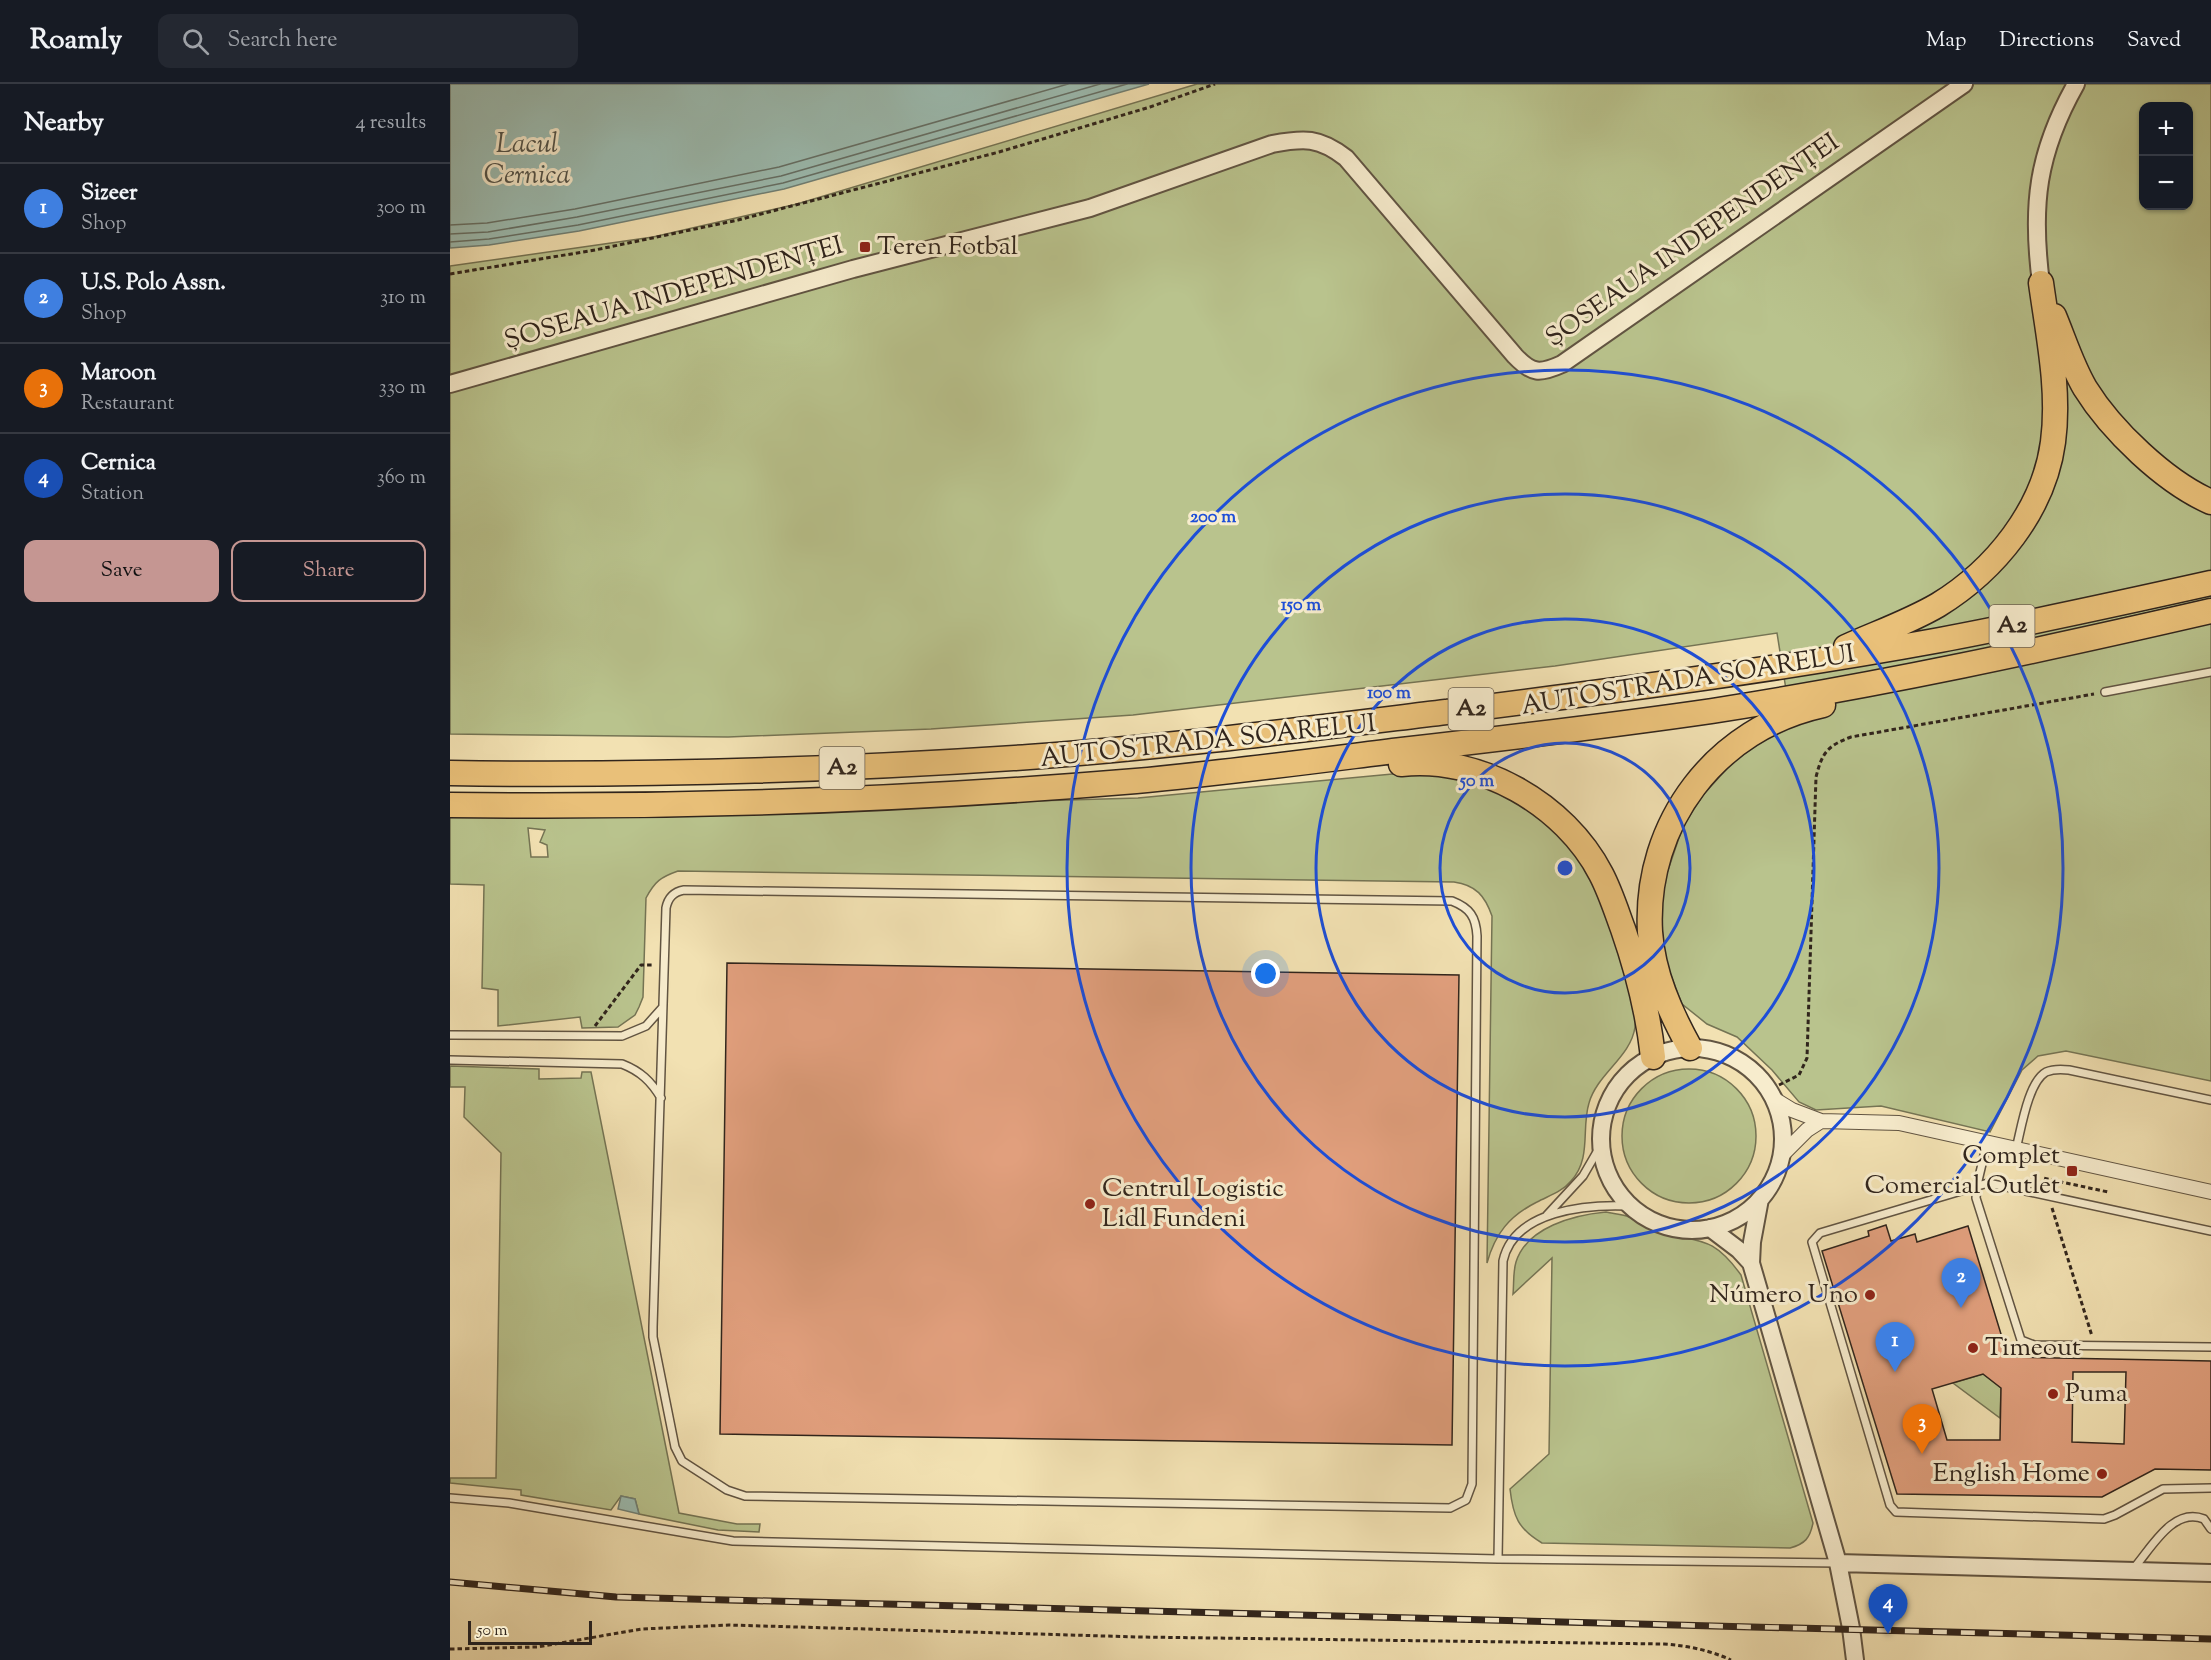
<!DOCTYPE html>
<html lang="en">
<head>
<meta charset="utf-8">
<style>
  body { margin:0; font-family:"Sorts Mill Goudy",serif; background:#242831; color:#f1f3f6 }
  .controls { position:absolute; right:18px; top:18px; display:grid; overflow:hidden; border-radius:12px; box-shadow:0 2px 4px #0004 }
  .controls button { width:54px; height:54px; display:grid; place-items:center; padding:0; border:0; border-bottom:2px solid #363941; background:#171b24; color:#f1f3f6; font:30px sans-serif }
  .scale { position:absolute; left:18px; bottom:15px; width:124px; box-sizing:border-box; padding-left:6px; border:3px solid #31251c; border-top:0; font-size:16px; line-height:21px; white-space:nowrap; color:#31251c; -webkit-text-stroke:4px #f7eccd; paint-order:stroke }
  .you { position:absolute; left:816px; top:890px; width:21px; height:21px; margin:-15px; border:4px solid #fff; border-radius:50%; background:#1a73e8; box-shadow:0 0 0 9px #1a73e833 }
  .badge { display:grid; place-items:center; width:39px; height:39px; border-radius:50%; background:#c59692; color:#fff; font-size:20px; font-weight:700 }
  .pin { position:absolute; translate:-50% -50px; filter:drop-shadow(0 2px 3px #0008) }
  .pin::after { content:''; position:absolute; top:32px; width:21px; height:18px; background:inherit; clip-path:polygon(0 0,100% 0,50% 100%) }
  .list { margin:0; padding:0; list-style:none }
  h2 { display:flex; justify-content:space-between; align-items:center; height:78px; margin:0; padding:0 24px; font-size:26px }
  h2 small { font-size:20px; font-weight:400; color:#9ea1a6 }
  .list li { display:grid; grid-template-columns:39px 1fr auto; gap:18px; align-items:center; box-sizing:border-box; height:90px; padding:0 24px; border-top:2px solid #363941 }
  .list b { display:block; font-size:22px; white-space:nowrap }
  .list p { margin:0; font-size:20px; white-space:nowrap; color:#9ea1a6 }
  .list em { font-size:20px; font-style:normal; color:#9ea1a6 }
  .actions { display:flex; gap:12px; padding:18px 24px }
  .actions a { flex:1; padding:14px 0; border:2px solid #c59692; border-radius:12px; text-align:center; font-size:21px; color:#c59692 }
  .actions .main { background:#c59692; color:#111 }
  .icon { flex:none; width:33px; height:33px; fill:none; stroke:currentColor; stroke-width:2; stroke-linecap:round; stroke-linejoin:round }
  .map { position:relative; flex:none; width:1761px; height:1576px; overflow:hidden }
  header { display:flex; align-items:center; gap:36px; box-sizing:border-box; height:84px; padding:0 30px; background:#171b24; border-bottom:2px solid #363941 }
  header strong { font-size:28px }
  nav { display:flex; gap:33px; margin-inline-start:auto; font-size:21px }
  .search { width:420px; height:54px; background:#242831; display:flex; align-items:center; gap:15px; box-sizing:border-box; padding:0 21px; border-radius:12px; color:#9ea1a6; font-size:22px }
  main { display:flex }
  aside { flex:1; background:#171b24 }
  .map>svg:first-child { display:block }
  .green { fill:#b9c38d; stroke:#757454; stroke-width:1.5; fill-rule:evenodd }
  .water { fill:#9cbcb1; stroke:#718075; stroke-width:1.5 }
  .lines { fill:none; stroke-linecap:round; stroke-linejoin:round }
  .shore { stroke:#667066; stroke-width:1.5 }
  .building { fill:#e19f7d; stroke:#31251c; stroke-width:1.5; fill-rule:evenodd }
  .service-casing { stroke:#615442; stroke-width:10 }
  .minor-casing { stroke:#615442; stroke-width:16 }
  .tertiary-casing { stroke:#615442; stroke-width:20 }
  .motorway-casing { stroke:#31251c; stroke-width:27 }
  .path { stroke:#31251c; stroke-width:3; stroke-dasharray:4.5 3; stroke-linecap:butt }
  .service { stroke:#f7eccd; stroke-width:7 }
  .minor { stroke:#f7eccd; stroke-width:14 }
  .tertiary { stroke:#f7eccd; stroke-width:16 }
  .motorway { stroke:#e9c079; stroke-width:24 }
  .rail-casing { stroke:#31251c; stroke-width:7 }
  .rail { stroke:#f7eccd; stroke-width:4.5; stroke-dasharray:14; stroke-linecap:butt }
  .ring { fill:none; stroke:#1d4ed8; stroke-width:3 }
  .poi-dot { fill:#8f2418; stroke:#f7eccd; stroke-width:2 }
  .labels { text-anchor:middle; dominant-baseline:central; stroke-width:6; stroke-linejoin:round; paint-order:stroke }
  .shield { fill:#f7eccd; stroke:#6c6151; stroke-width:1.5 }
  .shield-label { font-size:24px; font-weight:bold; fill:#31251c }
  .street-label { font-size:26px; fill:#31251c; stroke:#f7eccd }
  .poi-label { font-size:26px; fill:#31251c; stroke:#f7eccd; text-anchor:start }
  .water-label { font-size:27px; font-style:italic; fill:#515249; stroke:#f7eccd }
  .centre { fill:#1d4ed8; stroke:#f7eccd; stroke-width:3 }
  .ring-label { font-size:18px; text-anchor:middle; font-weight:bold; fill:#1d4ed8; stroke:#f7eccd; stroke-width:6; stroke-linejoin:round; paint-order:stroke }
</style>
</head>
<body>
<header>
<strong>Roamly</strong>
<div class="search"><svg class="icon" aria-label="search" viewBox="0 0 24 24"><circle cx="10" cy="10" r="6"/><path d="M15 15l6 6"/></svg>Search here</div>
<nav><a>Map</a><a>Directions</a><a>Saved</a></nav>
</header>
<main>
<aside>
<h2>Nearby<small>4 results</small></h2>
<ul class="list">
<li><span class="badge" style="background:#3f7fe0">1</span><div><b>Sizeer</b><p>Shop</p></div><em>300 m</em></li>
<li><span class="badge" style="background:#3f7fe0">2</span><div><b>U.S. Polo Assn.</b><p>Shop</p></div><em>310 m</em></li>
<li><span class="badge" style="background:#e8710a">3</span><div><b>Maroon</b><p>Restaurant</p></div><em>330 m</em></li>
<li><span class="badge" style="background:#1a4fb4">4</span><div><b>Cernica</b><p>Station</p></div><em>360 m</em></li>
</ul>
<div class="actions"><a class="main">Save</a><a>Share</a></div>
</aside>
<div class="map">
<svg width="1761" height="1576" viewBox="0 0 1761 1576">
  <rect width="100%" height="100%" fill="#f2e1b2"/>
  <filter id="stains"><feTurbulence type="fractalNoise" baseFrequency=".00333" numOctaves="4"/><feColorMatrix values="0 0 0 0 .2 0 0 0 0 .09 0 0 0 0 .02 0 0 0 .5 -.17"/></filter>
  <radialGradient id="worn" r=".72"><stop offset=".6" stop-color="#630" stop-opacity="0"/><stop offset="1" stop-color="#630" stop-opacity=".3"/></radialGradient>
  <path class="green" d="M747 0H1761V997L1616 967 1588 972 1572 986 1540 1048 1431 1022 1366 1026 1349 1018 1322 986 1287 953 1257 940 1232 920 1215 876 1211 832 1214 798 1233 742 1253 711 1292 668 1341 637 1327 549 1105 582 683 631 481 645 278 653 0 650V182L203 153 347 120ZM1694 22H1738V122H1694Z
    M985 686C1002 691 1021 694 1037 701 1077 715 1115 748 1137 784 1152 809 1161 840 1170 868 1177 892 1188 917 1185 943 1181 973 1147 990 1139 1019 1131 1045 1142 1074 1121 1097 1112 1108 1098 1112 1087 1118 1059 1132 1045 1150 1037 1179L1042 832C1035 812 1026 801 1004 798L228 787C211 793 205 797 196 814L193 913 189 923 185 931 168 943 132 944 130 933 48 942V906L32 904 34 801 0 800V730L107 731 688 714ZM78 744 95 746 90 758 97 761 98 773H81Z
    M0 982 89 985V995L131 994 132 988H141L229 1429 287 1440H310L309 1448 268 1446 189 1430 185 1415 171 1412 161 1426 71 1411V1406L0 1399V1394H46L51 1069 14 1033 15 1003H0Z
    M1172 1052a67 67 0 1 1 134 0a67 67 0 1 1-134 0Z
    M1156 1128C1163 1130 1172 1130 1179 1133 1187 1137 1195 1143 1204 1146 1247 1160 1260 1148 1291 1191L1363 1439C1360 1454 1355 1460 1340 1464L1092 1459C1068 1445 1063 1432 1060 1405L1099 1370 1102 1174 1063 1210C1064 1200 1063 1187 1066 1178 1077 1143 1124 1131 1156 1128Z
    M1533 1290 1551 1304 1550 1334 1503 1299Z"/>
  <path class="water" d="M0 0H699L334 105 129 147 39 161 0 164Z
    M171 1412 185 1415 189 1430 168 1425Z"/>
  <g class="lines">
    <path class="shore" d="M0 141 37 139 125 125 329 83 618 0
      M0 150 38 148 127 133 331 92 650 0
      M0 158 39 155 128 141 333 99 677 0"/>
  </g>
  <path class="building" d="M277 879 1009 891 1002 1361 270 1350Z
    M1436 1141 1441 1157 1465 1150 1467 1158 1518 1142 1558 1273 1761 1277V1386L1705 1385 1652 1413 1447 1410 1372 1167 1419 1152 1418 1147ZM1623 1288H1676L1674 1360 1622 1358ZM1533 1290 1551 1304 1550 1356H1497L1482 1305Z"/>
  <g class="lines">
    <defs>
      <path id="service" d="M1655 608 1761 588
        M234 806 1002 817C1020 824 1026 833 1027 852L1022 1400 1016 1416 1000 1424 295 1412 277 1406 232 1377 225 1363 203 1253V1243L216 824C218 814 223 808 234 806Z
        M0 951 172 952 196 942 212 924
        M0 976 172 980C190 987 201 997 211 1014
        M1537 1059 1527 1101 1526 1114 1571 1256 1584 1261 1761 1263
        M1566 1065C1571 1046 1578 998 1596 988 1603 985 1611 985 1619 986L1761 1016
        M1097 1131 1133 1092 1151 1061
        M1761 1147 1538 1099 1370 1149 1362 1158 1440 1421 1446 1428 1654 1435 1665 1431 1713 1405 1761 1404
        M0 1414 59 1419 283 1457 1048 1475 1388 1479
        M1048 1475 1053 1177C1064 1126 1137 1120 1180 1122
        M1684 1484C1702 1463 1723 1423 1754 1435L1761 1445"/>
      <path id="minor" d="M1324 1015 1342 1026 1371 1037 1449 1039 1761 1108
        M1332 1071 1357 1046 1371 1037"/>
      <path id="tertiary" d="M1591 199C1581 122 1587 69 1626 0
        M0 300 403 185 640 124 822 60C854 54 869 53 896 74L1065 272C1082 290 1090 290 1112 280L1514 0
        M1151 1055a91 91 0 1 1 182 0a91 91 0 1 1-182 0Z
        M1310 1115 1302 1158 1301 1179 1388 1479 1401 1544 1405 1576
        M1260 1144 1289 1166 1301 1179
        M1388 1479 1761 1489"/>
      <path id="motorway" d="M1604 232C1614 256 1622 282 1635 304 1661 346 1715 398 1761 418
        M1396 563C1427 549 1459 538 1488 521 1545 486 1594 426 1603 358 1610 306 1598 250 1591 199
        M951 680C1029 671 1115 720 1151 790 1160 807 1166 826 1173 845 1188 888 1198 927 1203 973
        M0 689C193 692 387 686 579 673 719 663 857 645 996 628 1161 607 1327 586 1490 556 1581 539 1671 519 1761 499
        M0 721C229 724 458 716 686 697 775 689 864 677 952 666 1056 654 1159 642 1262 627 1430 601 1596 565 1761 527
        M1240 964C1220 928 1203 890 1200 848 1194 738 1267 644 1373 621"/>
    </defs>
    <use href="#service" class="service-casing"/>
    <use href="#minor" class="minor-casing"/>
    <use href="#tertiary" class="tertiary-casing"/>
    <use href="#motorway" class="motorway-casing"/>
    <path class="path" d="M0 190 145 166 288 136 549 68 700 23 765 0
      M145 942 191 881H204
      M1329 1001 1349 991 1357 974 1366 693C1372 669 1377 662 1401 653L1644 610
      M1595 1100 1593 1094 1658 1108
      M1602 1124 1642 1252
      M0 1565 87 1563 192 1545 279 1541 689 1553 1214 1560C1239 1562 1259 1566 1281 1576"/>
    <use href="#service" class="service"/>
    <use href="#minor" class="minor"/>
    <use href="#tertiary" class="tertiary"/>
    <use href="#motorway" class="motorway"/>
    <defs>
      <path id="rail" d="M0 1498 166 1513 1761 1555"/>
    </defs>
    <use href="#rail" class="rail-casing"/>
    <use href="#rail" class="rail"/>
  </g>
  <g class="ring">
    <circle cx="1115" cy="784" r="125"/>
    <circle cx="1115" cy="784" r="249"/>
    <circle cx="1115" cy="784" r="374"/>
    <circle cx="1115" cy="784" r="498"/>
  </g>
  <g class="poi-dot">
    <rect x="409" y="157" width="12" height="12" rx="3"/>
    <rect x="1616" y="1081" width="12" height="12" rx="3"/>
    <circle cx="640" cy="1120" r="6"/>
    <circle cx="1420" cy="1211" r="6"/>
    <circle cx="1523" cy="1264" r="6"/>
    <circle cx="1603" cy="1310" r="6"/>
    <circle cx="1652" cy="1390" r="6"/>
  </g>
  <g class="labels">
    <g class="shield">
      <rect x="1539.5" y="521" width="45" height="42" rx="4.5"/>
      <rect x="998.5" y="604" width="45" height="42" rx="4.5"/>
      <rect x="369.5" y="663" width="45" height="42" rx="4.5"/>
    </g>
    <g class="shield-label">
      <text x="1562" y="542">A2</text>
      <text x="1021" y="625">A2</text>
      <text x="392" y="684">A2</text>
    </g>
    <g class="street-label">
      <text transform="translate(1243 157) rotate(-35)">ȘOSEAUA INDEPENDENȚEI</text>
      <text transform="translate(224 210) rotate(-16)">ȘOSEAUA INDEPENDENȚEI</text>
      <text transform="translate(1238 597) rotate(-9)">AUTOSTRADA SOARELUI</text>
      <text transform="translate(758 658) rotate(-6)">AUTOSTRADA SOARELUI</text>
    </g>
    <g class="poi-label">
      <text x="427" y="163">Teren Fotbal</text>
      <text x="1610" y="1072" text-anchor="end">Complet<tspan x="1610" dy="30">Comercial Outlet</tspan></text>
      <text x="652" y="1105">Centrul Logistic<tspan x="652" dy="30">Lidl Fundeni</tspan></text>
      <text x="1408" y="1211" text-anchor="end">Número Uno</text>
      <text x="1535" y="1264">Timeout</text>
      <text x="1615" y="1310">Puma</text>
      <text x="1640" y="1390" text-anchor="end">English Home</text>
    </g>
    <g class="water-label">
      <text x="77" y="61">Lacul<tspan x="77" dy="31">Cernica</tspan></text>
    </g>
  </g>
  <circle cx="1115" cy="784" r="9" class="centre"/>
  <g class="ring-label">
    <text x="763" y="438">200 m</text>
    <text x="851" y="526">150 m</text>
    <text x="939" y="614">100 m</text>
    <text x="1027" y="702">50 m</text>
  </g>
  <rect width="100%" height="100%" filter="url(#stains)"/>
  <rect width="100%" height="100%" fill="url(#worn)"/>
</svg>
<div class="controls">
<button>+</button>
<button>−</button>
</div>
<div class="scale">50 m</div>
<div class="you"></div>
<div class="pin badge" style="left:1445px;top:1288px;background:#3f7fe0">1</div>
<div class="pin badge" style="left:1511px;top:1224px;background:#3f7fe0">2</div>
<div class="pin badge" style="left:1472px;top:1370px;background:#e8710a">3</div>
<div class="pin badge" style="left:1438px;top:1550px;background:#1a4fb4">4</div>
</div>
</main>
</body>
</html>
